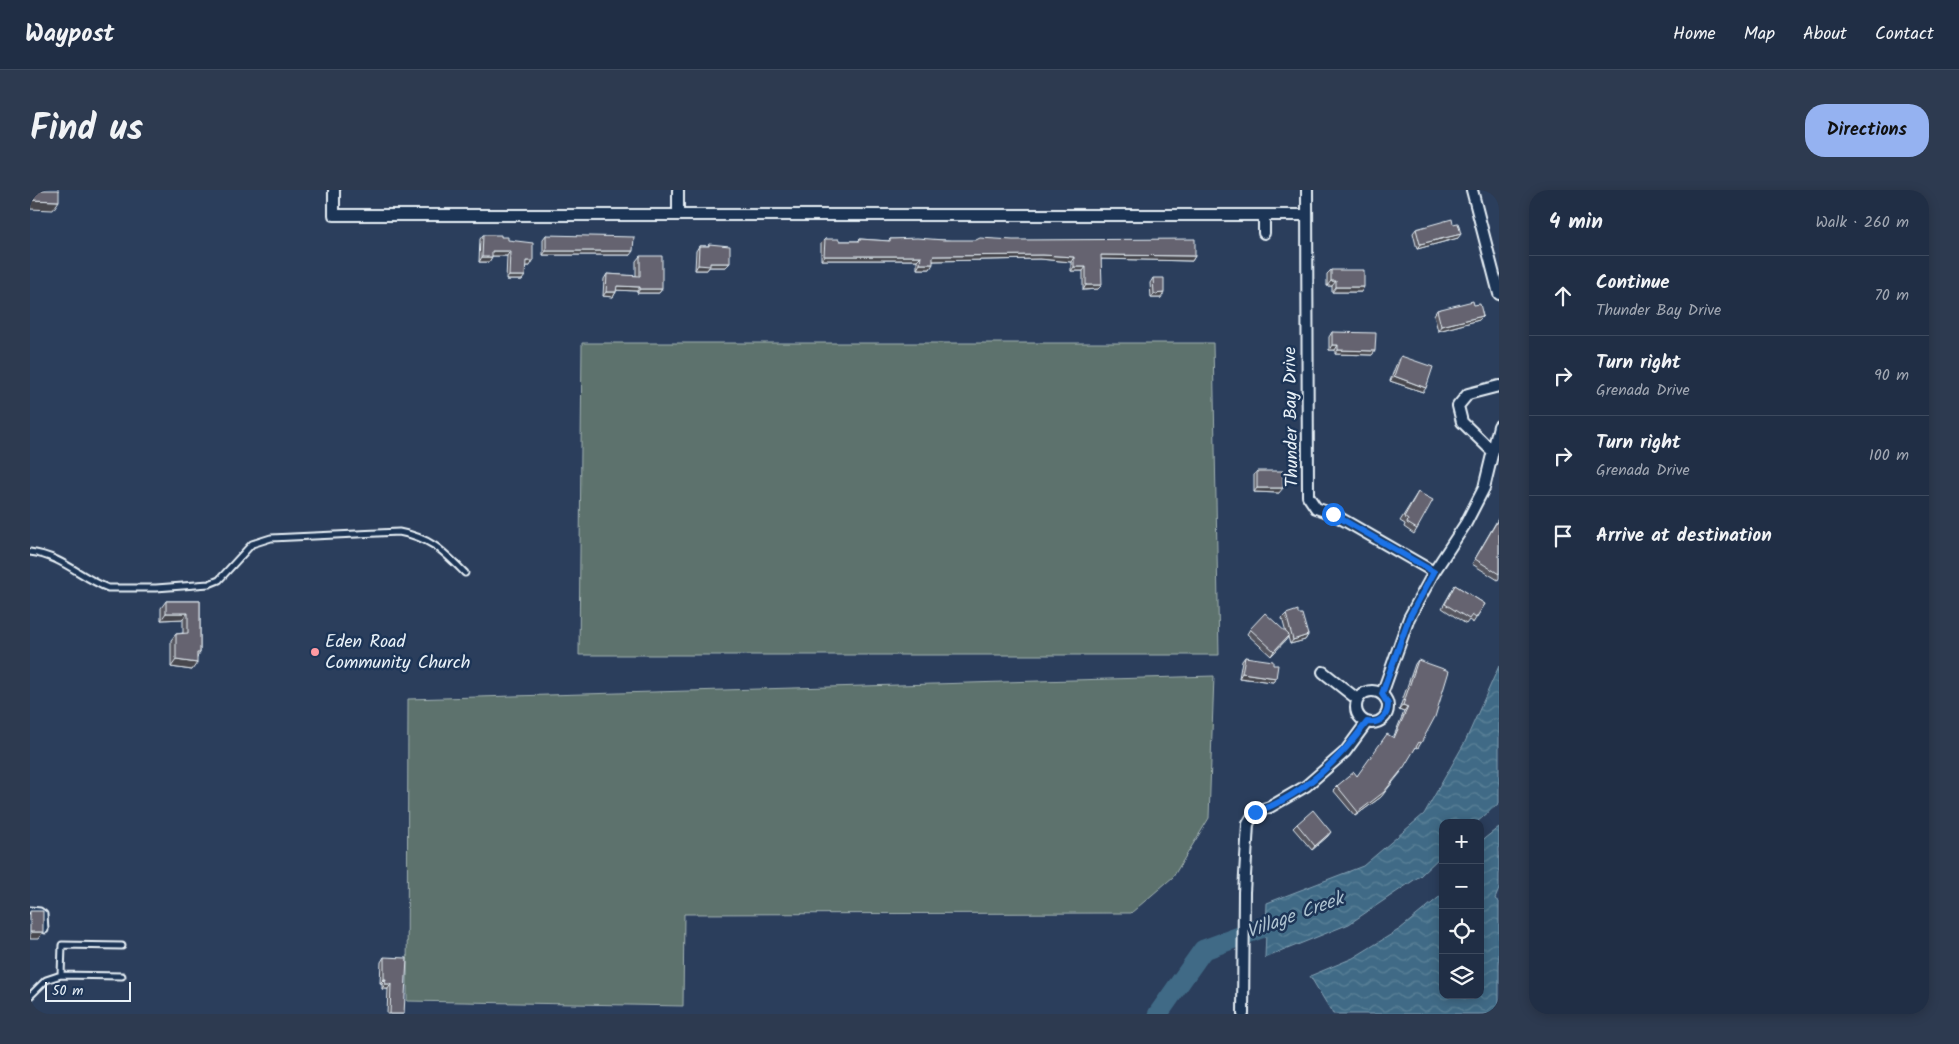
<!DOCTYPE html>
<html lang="en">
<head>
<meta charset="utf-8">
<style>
  body { margin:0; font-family:Kalam,sans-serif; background:#2d3a50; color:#f1f3f6 }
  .controls { position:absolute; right:15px; bottom:15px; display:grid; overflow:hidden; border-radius:10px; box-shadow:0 2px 12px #0003 }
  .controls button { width:45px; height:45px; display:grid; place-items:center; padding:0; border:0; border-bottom:1px solid #3d4a5e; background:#202e45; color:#f1f3f6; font:25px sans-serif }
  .scale { position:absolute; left:15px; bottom:12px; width:86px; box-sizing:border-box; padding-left:5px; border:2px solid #e8f1f8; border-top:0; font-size:14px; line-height:18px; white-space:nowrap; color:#e8f1f8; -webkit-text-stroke:4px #1d3557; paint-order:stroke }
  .stop { position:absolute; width:15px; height:15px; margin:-11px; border:4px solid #1a73e8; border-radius:50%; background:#fff }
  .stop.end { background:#1a73e8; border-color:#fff; box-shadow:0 1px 5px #0008 }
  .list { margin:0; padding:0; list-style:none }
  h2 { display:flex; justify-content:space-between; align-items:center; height:65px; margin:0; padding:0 20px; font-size:21px }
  h2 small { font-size:16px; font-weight:400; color:#a2a8b3 }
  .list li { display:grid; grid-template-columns:32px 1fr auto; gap:15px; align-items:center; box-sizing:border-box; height:80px; padding:0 20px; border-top:1px solid #3d4a5e }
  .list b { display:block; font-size:19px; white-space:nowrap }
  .list p { margin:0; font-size:16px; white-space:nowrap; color:#a2a8b3 }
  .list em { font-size:16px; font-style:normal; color:#a2a8b3 }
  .icon { flex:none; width:28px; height:28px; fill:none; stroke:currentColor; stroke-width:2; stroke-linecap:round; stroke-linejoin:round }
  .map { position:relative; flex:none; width:1469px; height:824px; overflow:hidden; border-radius:20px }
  header { display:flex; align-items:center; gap:30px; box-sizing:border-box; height:70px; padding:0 25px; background:#202e45; border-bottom:1px solid #3d4a5e }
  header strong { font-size:24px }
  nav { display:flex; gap:28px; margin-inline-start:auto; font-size:18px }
  .intro { display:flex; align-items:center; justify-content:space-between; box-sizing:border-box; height:120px; padding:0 30px }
  h1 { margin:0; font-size:35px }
  .button { padding:12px 22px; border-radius:20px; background:#95b2f1; color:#111; font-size:18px; font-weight:700 }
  main { display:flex; gap:30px; padding:0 30px }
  aside { flex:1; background:#202e45; border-radius:20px; box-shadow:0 2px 12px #0003 }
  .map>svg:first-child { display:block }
  .grass { fill:#5d726d; stroke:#a2b2b2 }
  .water { fill:url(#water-waves); stroke:#83a1b4 }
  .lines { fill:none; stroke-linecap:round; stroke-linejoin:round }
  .river { stroke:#406b86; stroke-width:20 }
  .service-casing { stroke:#e8f1f8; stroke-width:9 }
  .minor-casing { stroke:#e8f1f8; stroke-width:14 }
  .service { stroke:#1d3557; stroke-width:5 }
  .minor { stroke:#1d3557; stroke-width:10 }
  .wall { fill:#57565f; stroke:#e8f1f8 }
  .shaded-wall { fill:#47464e; stroke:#e8f1f8 }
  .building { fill:#65646f; stroke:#e8f1f8 }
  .route { stroke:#1a73e8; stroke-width:6 }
  .poi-dot { fill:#ff9aa2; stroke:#1d3557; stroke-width:2 }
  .labels { text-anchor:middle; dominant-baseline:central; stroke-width:5; stroke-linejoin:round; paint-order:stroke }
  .street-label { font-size:18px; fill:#e8f1f8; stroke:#1d3557 }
  .poi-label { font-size:18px; fill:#e8f1f8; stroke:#1d3557; text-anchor:start }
  .water-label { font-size:19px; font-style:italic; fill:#adc2d0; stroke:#1d3557 }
</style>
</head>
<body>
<header>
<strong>Waypost</strong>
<nav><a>Home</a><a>Map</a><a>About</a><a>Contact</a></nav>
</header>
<div class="intro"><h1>Find us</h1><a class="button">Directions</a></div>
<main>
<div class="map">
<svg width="1469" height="824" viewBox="0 0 1469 824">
  <defs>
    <pattern id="water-waves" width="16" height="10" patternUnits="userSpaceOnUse" patternTransform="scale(1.25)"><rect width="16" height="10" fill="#406b86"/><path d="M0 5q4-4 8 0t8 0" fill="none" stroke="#5c8198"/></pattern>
  </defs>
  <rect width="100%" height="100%" fill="#2b3e5c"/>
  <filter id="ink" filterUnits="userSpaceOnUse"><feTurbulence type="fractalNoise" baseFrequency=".02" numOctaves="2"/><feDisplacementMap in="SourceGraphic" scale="10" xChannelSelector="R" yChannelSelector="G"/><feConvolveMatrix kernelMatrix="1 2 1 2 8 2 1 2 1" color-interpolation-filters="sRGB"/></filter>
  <g filter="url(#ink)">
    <path class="grass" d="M552 153H1183L1189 465H549Z
      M1184 486 1179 628 1143 687 1101 723 654 724 653 816 377 811 378 509Z"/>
    <path class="water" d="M1469 476V613L1446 633H1413V664L1390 686 1319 734 1235 768 1237 713 1333 676 1394 624 1435 552Z
      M1469 637V699L1465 709 1469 712V824H1303L1280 786 1323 768 1370 739 1413 704V805H1450V652Z"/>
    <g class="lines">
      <path class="river" d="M1128 824 1173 760 1262 727"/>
      <defs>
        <path id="service" d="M0 362C32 366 50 387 78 398H126L179 394 189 390 222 354 241 348 369 342C401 348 413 361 435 383
          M0 720 10 721 14 724 15 740
          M31 785 92 786
          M0 806 16 790 31 785 32 755 92 756"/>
        <path id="minor" d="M304 0V25H1277
          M1277 0 1278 306 1286 318 1303 324 1404 382
          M1442 0 1469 104
          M648 25V0
          M1234 25V43
          M1462 261 1432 232 1428 216 1438 204 1469 196
          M1293 482 1327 509
          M1326 517a16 16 0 1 1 32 0a16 16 0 1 1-32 0Z
          M1352 504 1379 428 1404 382 1436 333 1454 298 1469 236
          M1213 824 1214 702 1218 634 1225 622 1240 617 1276 596 1315 562 1337 532"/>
      </defs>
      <use href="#service" class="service-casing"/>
      <use href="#minor" class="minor-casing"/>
      <use href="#service" class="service"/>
      <use href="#minor" class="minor"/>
    </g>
    <path class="wall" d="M1386 39 1428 48 1387 59 1383 43Z
      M453 45 471 47 478 50 500 76H496L492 90H476L477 66H462L459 72H449L450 49Z
      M516 45 600 65H513V49Z
      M795 49 809 51H828L830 49 858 51 860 49 914 50 1165 66 1162 71 1071 69 1068 99 1053 100V81H1041V72L1010 69 903 71 900 79H887V70H791V53Z
      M679 54 700 73 696 77H679L677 80H665L666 61 669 56H678Z
      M610 66 632 99 629 103H607V101L586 100V102L583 107 573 106 574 89 577 84 606 86V71Z
      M1301 80 1331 102H1302V96H1297V84Z
      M1123 88 1131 108H1121L1120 93Z
      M1444 115 1453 126 1449 130 1408 141 1404 125 1407 120Z
      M1302 142 1345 161 1342 165 1305 164V160H1299V147Z
      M1371 166 1393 202 1360 191 1368 170Z
      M1227 281 1249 303 1224 302V285Z
      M1388 302 1387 339 1384 344 1374 337 1375 334 1370 331Z
      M1469 327V388L1468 390 1442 374Z
      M1425 395 1455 414 1443 433 1439 430 1436 434 1412 418Z
      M136 411H170V463L167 467 162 480 141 477V450L146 444 153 443V429L131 430V418Z
      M1256 424H1268L1278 445 1275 450 1260 454 1258 447 1241 466 1217 444 1220 439 1256 443 1252 428Z
      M1215 467 1243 475 1246 488 1243 492 1209 488 1212 471Z
      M1388 470 1391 553 1388 558 1386 557 1351 607 1325 626 1303 600 1307 596 1327 586 1363 548 1374 522 1369 520 1385 474Z
      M1267 634 1298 646 1282 660 1263 638Z
      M354 767 374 824H357L358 799H352V793H350L351 772Z"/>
    <path class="shaded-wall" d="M0 10 29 11 23 20 0 19Z
      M1431 44 1428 48 1387 59 1390 54Z
      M462 61H480L477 66H459Z
      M516 61H603L600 65H513Z
      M1013 65 1044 67 1041 72 1010 69 900 71 903 66Z
      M1071 65 1165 66 1162 71 1068 69Z
      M794 66H891L887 70H791Z
      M452 67H462L459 72H449Z
      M496 71H503L500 76H493Z
      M680 73H700L696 77H679L677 80H665L668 75Z
      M890 74H903L900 79H887Z
      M1044 77H1056L1053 81H1041Z
      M479 86H495L492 90H476Z
      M1301 91H1306L1302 96H1297Z
      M1056 95H1072L1068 99 1053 100Z
      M587 96 610 97 607 101 583 100Z
      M1306 97H1334L1331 102H1302Z
      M610 99H632L629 103H607Z
      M576 102H586L583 107 573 106Z
      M1134 103 1131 108H1121L1124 104Z
      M1453 126 1449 130 1408 141 1411 136Z
      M1302 155H1308L1305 160H1299Z
      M1308 160 1345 161 1342 165 1305 164Z
      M1364 186 1396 198 1393 202 1360 191Z
      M1227 298H1253L1249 303 1224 302Z
      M136 423H158L153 429 131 430Z
      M1259 445 1256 450 1241 466 1244 461Z
      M1278 445 1275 450 1260 454 1263 450Z
      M146 470 167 473 162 480 141 477Z
      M1212 483 1246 488 1243 492 1209 488Z
      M1373 515 1378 517 1374 522 1369 520Z
      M1371 582 1351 607 1325 626 1328 622Z
      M1301 642 1298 646 1282 660 1285 656Z
      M0 742H13L8 749H0Z
      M354 789H356L352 793H350Z
      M355 794H361L358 799H352Z"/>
    <path class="building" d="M0 0H29V11L0 10Z
      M1422 29 1423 34 1428 33 1431 44 1390 54 1386 39Z
      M453 45H471V47H478V50L503 53V71H496L495 86H479L480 61H462V67H452Z
      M516 45 604 47 603 61H516Z
      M887 48 914 50H946L950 48 983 50 1165 49V66L1071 65 1072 95H1056V77H1044V67L1013 65 903 66V74H890L891 66H794L795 49H809V51H830V49L860 51V49Z
      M679 54 700 56V73H680V76L668 75 669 56H679Z
      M610 66H632V99H610V97L587 96 586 102H576L577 84 610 86Z
      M1301 80H1334V97H1306V91H1301Z
      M1123 88H1134V103L1124 104Z
      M1443 111 1444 115 1450 114 1453 126 1411 136 1407 120Z
      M1302 142 1346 143 1345 161 1308 160V155H1302Z
      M1371 166 1403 177 1396 198 1364 186Z
      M1227 281H1253V298H1227Z
      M1388 302 1403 310 1387 339 1377 333 1378 330 1374 327Z
      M1469 328V384L1445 369Z
      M1425 395 1455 414 1446 428 1442 425 1439 429 1415 414Z
      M136 411H170V463H167V473L146 470V444L158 443V423H136Z
      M1268 420V424H1272L1278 445 1263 450 1256 424Z
      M1235 423 1259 445 1244 461 1220 439Z
      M1215 467 1243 471V475H1248L1246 488 1212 483Z
      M1388 470 1419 481 1405 527 1391 553 1389 552 1374 577 1354 602 1328 622 1307 596 1324 582 1327 586 1357 544 1364 548 1378 517 1373 515Z
      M1283 620 1301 642 1285 656 1267 634Z
      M0 721H13V742H0Z
      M354 767 377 768 374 824H360L361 794H355L356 789H354Z"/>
  </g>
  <g class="lines" filter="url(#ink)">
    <path class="route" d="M1225 622C1272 607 1308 571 1337 532 1349 534 1358 527 1358 514L1352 504 1379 428 1404 382 1303 324"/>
  </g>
  <circle class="poi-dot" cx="285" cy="462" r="5"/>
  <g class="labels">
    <g class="street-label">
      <text transform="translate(1262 227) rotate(-91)">Thunder Bay Drive</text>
    </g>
    <g class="poi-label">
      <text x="295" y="452">Eden Road<tspan x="295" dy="21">Community Church</tspan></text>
    </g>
    <g class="water-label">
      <text transform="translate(1265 726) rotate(-20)">Village Creek</text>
    </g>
  </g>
</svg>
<div class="controls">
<button>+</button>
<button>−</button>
<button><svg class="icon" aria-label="locate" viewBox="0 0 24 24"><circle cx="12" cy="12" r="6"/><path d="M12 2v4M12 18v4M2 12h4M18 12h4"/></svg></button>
<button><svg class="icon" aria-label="layers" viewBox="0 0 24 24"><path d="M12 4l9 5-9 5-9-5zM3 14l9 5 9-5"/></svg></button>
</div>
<div class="scale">50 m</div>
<div class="stop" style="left:1303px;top:324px"></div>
<div class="stop end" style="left:1225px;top:622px"></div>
</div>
<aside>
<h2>4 min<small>Walk · 260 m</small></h2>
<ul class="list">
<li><svg class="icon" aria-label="ahead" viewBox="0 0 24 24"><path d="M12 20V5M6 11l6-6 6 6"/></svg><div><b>Continue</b><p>Thunder Bay Drive</p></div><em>70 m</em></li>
<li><svg class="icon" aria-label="right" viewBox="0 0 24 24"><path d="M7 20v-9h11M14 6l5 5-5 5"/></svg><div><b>Turn right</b><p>Grenada Drive</p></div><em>90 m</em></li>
<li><svg class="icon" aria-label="right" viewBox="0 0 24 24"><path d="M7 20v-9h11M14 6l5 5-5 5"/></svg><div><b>Turn right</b><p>Grenada Drive</p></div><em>100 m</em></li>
<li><svg class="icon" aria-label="arrive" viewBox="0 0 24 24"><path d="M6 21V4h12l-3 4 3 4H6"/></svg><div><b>Arrive at destination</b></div></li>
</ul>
</aside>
</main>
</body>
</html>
